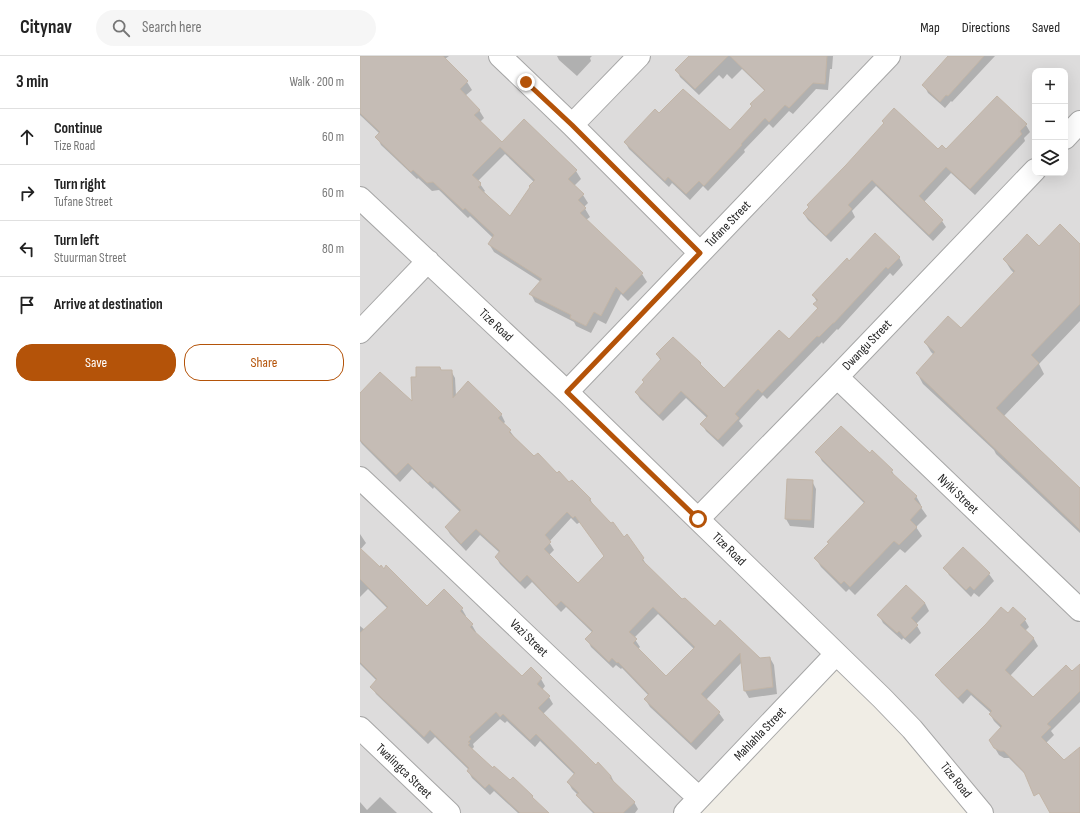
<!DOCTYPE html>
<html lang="en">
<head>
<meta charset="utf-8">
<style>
  body { margin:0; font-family:"Sofia Sans Condensed",sans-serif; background:#f6f6f6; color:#222 }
  .controls { position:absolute; right:12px; top:12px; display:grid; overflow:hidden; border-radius:8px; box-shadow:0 4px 16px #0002 }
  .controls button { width:36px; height:36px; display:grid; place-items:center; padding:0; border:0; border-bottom:1px solid #e0e0e0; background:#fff; color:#222; font:20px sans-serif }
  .stop { position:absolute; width:12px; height:12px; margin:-9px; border:3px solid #b45309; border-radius:50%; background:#fff }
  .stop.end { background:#b45309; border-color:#fff; box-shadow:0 1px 4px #0008 }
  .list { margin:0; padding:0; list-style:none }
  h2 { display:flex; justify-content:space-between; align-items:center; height:52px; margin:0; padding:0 16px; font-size:17px }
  h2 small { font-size:13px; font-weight:400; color:#767676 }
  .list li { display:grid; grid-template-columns:26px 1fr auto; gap:12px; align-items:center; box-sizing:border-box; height:56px; padding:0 16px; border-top:1px solid #e0e0e0 }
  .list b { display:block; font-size:15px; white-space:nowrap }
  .list p { margin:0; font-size:13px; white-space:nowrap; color:#767676 }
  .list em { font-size:13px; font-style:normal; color:#767676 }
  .actions { display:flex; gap:8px; padding:12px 16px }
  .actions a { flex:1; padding:9px 0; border:1px solid #b45309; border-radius:16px; text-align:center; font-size:14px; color:#b45309 }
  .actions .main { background:#b45309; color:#fff }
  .icon { flex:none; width:22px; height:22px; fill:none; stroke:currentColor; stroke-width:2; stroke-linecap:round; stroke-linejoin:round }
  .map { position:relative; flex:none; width:720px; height:757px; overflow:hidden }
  header { display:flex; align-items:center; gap:24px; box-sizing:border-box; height:56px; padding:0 20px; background:#fff; border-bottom:1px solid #e0e0e0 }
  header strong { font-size:19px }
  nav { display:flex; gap:22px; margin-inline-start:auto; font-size:14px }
  .search { width:280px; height:36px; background:#f6f6f6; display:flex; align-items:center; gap:10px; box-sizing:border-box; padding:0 14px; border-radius:22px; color:#767676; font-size:15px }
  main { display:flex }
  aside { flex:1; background:#fff }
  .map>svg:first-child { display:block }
  .residential { fill:#dddcdc; fill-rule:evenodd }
  .shadow { fill:#0003; fill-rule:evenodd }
  .building { fill:#c5bcb5; stroke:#c2b5a7; fill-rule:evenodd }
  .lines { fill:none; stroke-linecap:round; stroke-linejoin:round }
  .minor-casing { stroke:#a6a6a6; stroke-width:24 }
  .minor { stroke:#fff; stroke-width:22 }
  .route { stroke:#b45309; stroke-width:5 }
  .labels { text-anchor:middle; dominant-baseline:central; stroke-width:3; stroke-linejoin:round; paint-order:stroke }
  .street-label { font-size:13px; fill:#1f1f1f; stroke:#fff }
</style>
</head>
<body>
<header>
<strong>Citynav</strong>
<div class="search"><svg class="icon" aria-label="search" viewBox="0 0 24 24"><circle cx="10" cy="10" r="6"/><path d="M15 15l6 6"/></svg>Search here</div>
<nav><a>Map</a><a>Directions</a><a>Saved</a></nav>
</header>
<main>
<aside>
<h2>3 min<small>Walk · 200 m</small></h2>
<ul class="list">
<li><svg class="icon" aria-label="ahead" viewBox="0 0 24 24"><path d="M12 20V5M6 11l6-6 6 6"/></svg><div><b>Continue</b><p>Tize Road</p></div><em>60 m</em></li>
<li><svg class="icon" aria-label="right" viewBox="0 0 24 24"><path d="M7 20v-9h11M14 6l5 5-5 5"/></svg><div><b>Turn right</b><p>Tufane Street</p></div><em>60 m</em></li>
<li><svg class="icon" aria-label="left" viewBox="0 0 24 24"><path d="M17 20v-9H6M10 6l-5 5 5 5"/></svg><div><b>Turn left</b><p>Stuurman Street</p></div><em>80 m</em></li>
<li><svg class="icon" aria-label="arrive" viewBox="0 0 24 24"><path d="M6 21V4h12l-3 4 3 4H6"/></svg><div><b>Arrive at destination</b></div></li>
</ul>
<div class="actions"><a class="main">Save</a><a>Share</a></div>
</aside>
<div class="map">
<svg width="720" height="757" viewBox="0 0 720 757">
  <rect width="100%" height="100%" fill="#f0ede5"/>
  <path class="residential" d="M0 0H720V757H622L476 598 325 757H0ZM675 15H705V117H675Z"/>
  <path class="shadow" d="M0 0H89L85 3 107 26 112 34 105 40 119 54 124 62 120 66 142 87 164 64 216 115 221 123 214 130 223 139 228 147 224 151 230 161 226 164 282 218 287 226 268 245 261 238 246 268 238 264 231 277 216 270 214 266 175 246 171 238 181 226 134 196 129 188 133 182 110 160 108 162 79 134 72 135 58 122 57 123 21 89 17 81 20 78 0 59ZM145 98 174 126 150 162 124 136 125 135 118 125Z
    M197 0H232L230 2 231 5 217 20 199 4Z
    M331 0H473L472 13H470L468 34 456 33 433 58 429 55 413 72 409 68 384 94 385 96 348 135 343 130 330 144 312 127 309 131 269 93 265 86 299 58 370 75 393 50 405 35 382 13 372 23 367 18 363 23 359 19 339 39 320 21 317 14Z
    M589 0H635L592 46 591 45 585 52 568 37 564 29Z
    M666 69 670 76 664 82 665 85 615 139 591 117 564 146 582 165 586 171 573 185 516 130 492 155 495 161 471 186 448 164 444 158 450 152 449 149 578 95 586 94Z
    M720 189V265L679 308 684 318 644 360 720 433V477L636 398 634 394 563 328 557 317 574 299 571 296 565 286 601 273 654 217 651 214 644 203 679 191Z
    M539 201 543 209 533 220 530 217 478 274 477 273 463 288 462 286 407 343 403 339 379 365 383 370 363 391 346 375 342 368 347 362 326 342 303 365 280 343 276 336 285 327 283 324 301 305 297 299 340 308 343 313 364 334 429 285 458 254 455 248 457 246 453 239 489 206Z
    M80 312 82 315H91L95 322 96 340 141 358 145 366 143 368 150 375 155 382 174 401 230 443 234 450 283 503 287 510 322 544 355 572 399 603 410 602 414 609 417 638 389 642 385 635 382 606 346 644 359 657 364 664 336 694 290 651 285 643 289 640 262 612 261 613 256 609 253 612 231 591 227 583 233 577 206 551 201 556 172 526 165 533 140 508 136 501 140 497 120 479 106 495 90 478 86 471 100 456 74 431 73 433 52 413 40 426 2 388 0 385V338L53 347 57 322ZM211 462 217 468 220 466 245 501 218 528 189 499 194 494 189 486ZM298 558 334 593 306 622 278 593 280 591 274 582Z
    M457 396 510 398 512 396 532 415 535 421 556 440 561 449 560 450 567 460 556 471 562 480 545 497 540 493 495 539 489 533 486 536 461 511 456 503 505 448 462 405Z
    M452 425 456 433 454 472 430 470 426 463Z
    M0 478 6 487 0 494 20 512 67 552 84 535 102 553 106 560 105 562 112 569 116 576 115 577 162 622 181 623 185 630 182 634 189 641 193 648 183 658 236 710 251 720 255 728 274 746 278 753 275 757H233L222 746 218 739 212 733 208 726 215 719 180 685 175 691 147 665 145 667 140 663 113 688 114 691 112 693 133 713 172 741 176 746 187 757H158L134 735 130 739 112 722 108 715 109 714 75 681 68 688 16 638 12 631 17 625 0 608V570L5 574 28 553 8 533 0 541Z
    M603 493 629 518 634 525 619 541 614 537 611 541 589 519 585 512Z
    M565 547 569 555 556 568 561 577 550 588 543 582 542 584 523 567 519 559Z
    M648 559 665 564 669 571 665 575 674 583 678 590 650 620 673 643 712 617 720 615V646L691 675 694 679 685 688 689 693 664 717 649 702H644L639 699 630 684 641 672 634 665 630 658 631 657 611 639 603 648 581 626 577 620Z
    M20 741 37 757H0V746L7 754Z"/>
  <path class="building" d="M0 0H83L108 25 100 33 120 54 114 59 142 86 164 63 217 114 208 123 224 138 218 144 226 152 220 157 283 217 263 238 256 231 241 260 234 256 226 270 210 262 211 259 169 238 182 223 128 188 134 179 105 152 103 154 73 126 67 127 53 114 51 116 15 81 20 76 0 57ZM140 91 175 124 169 130 170 131 150 160 118 131 121 129 120 128 121 127 112 119Z
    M329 0H368L335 33 315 14Z
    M370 0H467L465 28 453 27 429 52 425 49 409 66 405 62 381 88 382 89 344 130 339 125 326 138 308 121 305 125 264 86 295 53 299 57 323 33 370 74 392 50 390 48 405 34Z
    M588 0H624L588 40 586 39 580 46 562 29Z
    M637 40 667 68 660 75 662 78 610 133 586 111 559 140 583 164 569 179 512 124 488 149 492 153 466 180 443 157 449 151 447 149 486 109 524 67 522 65 534 52 578 93 582 89 586 93Z
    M700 168 720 188V248L671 299 679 307 636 352 720 432V474L556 317 575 296 564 286 588 260 601 272 655 215 643 203 658 188 667 178 679 190Z
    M515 177 540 201 528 213 526 211 474 267H473L459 281 457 280 402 337 398 333 375 358 379 362 358 384 340 368 348 360 321 335 299 359 275 336 284 326 282 324 301 303 296 298 313 281 341 307 340 308 364 332 419 274 429 283 458 252 453 248 458 244 452 239 487 202 489 205Z
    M56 311H80L81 314H92L93 342 108 325 142 358 138 362 151 374 149 376 174 400 178 397 197 417 199 415 209 426 212 424 231 443 229 444 251 467 253 466 264 481 267 478 284 502 282 504 322 543 325 542 355 570 360 564 400 602 410 601 413 631 384 635 380 597 341 638 360 656 331 687 284 643 289 638 258 606 257 607 252 602 249 606 225 583 233 575 201 545 196 550 167 519 160 526 135 501 140 495 116 473 101 488 85 471 101 454 70 425 68 427 48 407 36 419 0 384V337L20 316 52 345 51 321H56ZM207 456 213 462 215 460 244 500 218 527 184 493 191 486 185 479ZM293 551 335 591 306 620 273 587 277 583 269 576Z
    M481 370 510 397 512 394 533 414 531 416 557 440 554 443 562 451 550 464 557 471 539 489 534 485 490 531 484 525 481 528 454 502 469 487 467 486 505 446 455 396Z
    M427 423 453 424 451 464 425 463Z
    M603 491 630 517 614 534 610 530 606 534 583 512Z
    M0 492 20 511 21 509 24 513 26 509 67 550 84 533 103 552 100 555 113 568 110 571 162 620 171 611 182 622 177 628 190 640 178 652 236 709 238 706 251 720 250 722 275 746 263 757H235L216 739 219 737 207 726 215 717 176 678 170 684 143 658 140 661 136 656 109 681 111 683 108 686 110 687 108 689 133 712 134 710 150 724 153 721 173 740 172 741 189 757H160L129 728 125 732 107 715 109 712 70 674 64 681 10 631 17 623 0 606V577L28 551 0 523Z
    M546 529 565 547 551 562 558 569 545 582 539 575 537 577 517 559Z
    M641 551 648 557 653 551 666 563 660 569 674 582 645 614 673 641 706 609 712 615 720 608V635L687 668 691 671 681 681 704 704 720 691V757H690L679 737 674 740 664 716 644 695H640L634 692 629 684 642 670 629 658 632 655 607 633 598 642 575 619 626 568Z"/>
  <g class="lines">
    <defs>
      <path id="minor" d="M140 0 212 69 340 197
        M212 69 279 0
        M705 82 720 66
        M0 142 207 336 522 642 552 673 622 757
        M0 276 68 205
        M477 321 720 554
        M207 336 529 0
        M0 422C113 528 225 637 339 742
        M338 463 477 321 675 114
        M0 672 89 757
        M325 757 476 598"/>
    </defs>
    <use href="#minor" class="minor-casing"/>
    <use href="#minor" class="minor"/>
  </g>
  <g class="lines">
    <path class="route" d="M166 26 212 69 340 197 207 336 338 463"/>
  </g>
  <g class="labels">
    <g class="street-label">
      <text transform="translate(368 168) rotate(-46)">Tufane Street</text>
      <text transform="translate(136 269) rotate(43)">Tize Road</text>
      <text transform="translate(507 289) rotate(-46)">Dwangu Street</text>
      <text transform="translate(598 438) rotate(44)">Nyiki Street</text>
      <text transform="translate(369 493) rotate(44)">Tize Road</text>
      <text transform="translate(169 582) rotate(44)">Vazi Street</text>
      <text transform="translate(400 678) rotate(-46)">Mahlahla Street</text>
      <text transform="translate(44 715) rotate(44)">Twalingca Street</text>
      <text transform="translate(596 724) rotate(51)">Tize Road</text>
    </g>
  </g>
</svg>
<div class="controls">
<button>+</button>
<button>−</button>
<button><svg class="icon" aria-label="layers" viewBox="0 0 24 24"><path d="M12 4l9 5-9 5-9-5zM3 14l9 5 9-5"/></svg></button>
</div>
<div class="stop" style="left:338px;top:463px"></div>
<div class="stop end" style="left:166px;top:26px"></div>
</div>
</main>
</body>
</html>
